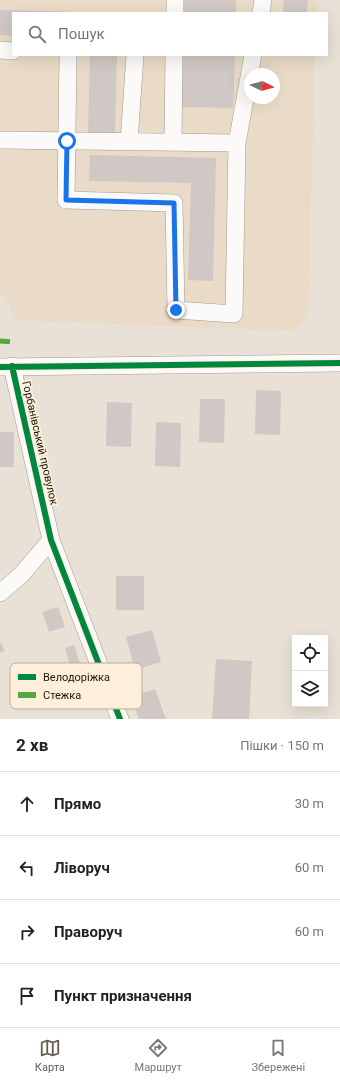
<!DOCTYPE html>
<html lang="uk">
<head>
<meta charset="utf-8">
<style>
  body { margin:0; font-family:Roboto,sans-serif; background:#f2f2f2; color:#222 }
  .controls { position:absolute; right:12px; bottom:12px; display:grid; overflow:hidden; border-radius:0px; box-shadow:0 4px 16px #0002 }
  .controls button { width:36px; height:36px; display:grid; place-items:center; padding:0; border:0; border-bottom:1px solid #e0e0e0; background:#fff; color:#222; font:20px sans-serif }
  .compass { position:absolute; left:244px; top:68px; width:36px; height:36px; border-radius:50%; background:#fff; box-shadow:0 4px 16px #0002; rotate:95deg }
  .stop { position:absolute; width:12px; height:12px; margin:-9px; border:3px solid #1a73e8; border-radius:50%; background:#fff }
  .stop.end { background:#1a73e8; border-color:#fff; box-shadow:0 1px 4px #0008 }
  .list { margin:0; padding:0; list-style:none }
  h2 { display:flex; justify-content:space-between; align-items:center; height:52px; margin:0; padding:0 16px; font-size:17px }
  h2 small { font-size:13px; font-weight:400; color:#767676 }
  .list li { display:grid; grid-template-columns:26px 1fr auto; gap:12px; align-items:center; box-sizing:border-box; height:64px; padding:0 16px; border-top:1px solid #e0e0e0 }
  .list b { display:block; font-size:15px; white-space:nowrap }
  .list em { font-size:13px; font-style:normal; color:#767676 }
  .icon { flex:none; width:22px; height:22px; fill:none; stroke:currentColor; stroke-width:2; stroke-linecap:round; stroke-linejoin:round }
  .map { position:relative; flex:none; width:340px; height:719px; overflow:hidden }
  .search { position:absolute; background:#fff; box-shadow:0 4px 16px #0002; left:12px; right:12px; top:12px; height:44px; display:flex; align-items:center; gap:10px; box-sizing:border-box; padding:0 14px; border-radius:0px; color:#767676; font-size:15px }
  .sheet { height:308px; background:#fff }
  nav { display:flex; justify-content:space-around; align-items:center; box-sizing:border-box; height:56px; border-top:1px solid #e0e0e0; background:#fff; font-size:11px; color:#767676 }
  nav a { display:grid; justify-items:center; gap:2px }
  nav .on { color:#635d54 }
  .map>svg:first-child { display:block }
  .built { fill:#e9dbc7; fill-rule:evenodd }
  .building { fill:#d0c8c4 }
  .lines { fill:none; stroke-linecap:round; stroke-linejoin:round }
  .minor-casing { stroke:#a09a90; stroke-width:18 }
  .minor { stroke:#fcfaf9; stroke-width:17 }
  .quiet { stroke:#52a941; stroke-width:5; stroke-dasharray:10 5; stroke-linecap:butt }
  .cycleway-casing { stroke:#feefda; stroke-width:8 }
  .cycleway { stroke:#00873e; stroke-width:6 }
  .route { stroke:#1a73e8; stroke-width:5 }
  .labels { text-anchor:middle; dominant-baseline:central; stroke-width:3.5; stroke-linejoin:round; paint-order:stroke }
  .street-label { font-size:11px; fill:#1b160f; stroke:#feefda }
  .key { fill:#feefda; stroke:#baae9d; stroke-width:1 }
  .key-label { font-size:11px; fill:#1b160f }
</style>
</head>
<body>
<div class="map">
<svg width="340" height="719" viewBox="0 0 340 719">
  <rect width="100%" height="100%" fill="#e9e1d5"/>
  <path class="built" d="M0 0H317L316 13H13V55H315L308 315 293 331 16 320 0 290ZM250 74H274V98H250Z"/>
  <path class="building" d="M184 0H236V13H183Z
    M284 0H308L307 13H283Z
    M0 10 79 12V13H13V36L0 35Z
    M90 55H117L115 133H88Z
    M182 55H235L233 108 181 107Z
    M90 155 216 158 213 281 188 280 191 183 89 181Z
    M256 390 281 391 280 435 255 434Z
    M200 399H225L224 443 199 442Z
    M107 402 132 403 131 447 106 446Z
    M156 422 181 423 180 467 155 466Z
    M0 432H14V467H0Z
    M116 576H144V610H116Z
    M58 607 65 627 49 632 42 612Z
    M152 630 161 662 135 670 126 637Z
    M0 641 5 651 0 653Z
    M74 645 82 669 72 672 65 648Z
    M216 659 252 661 249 719H212Z
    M155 689 166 719H139L131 697Z"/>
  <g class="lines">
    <defs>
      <path id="minor" d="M175 13V0
        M261 13 263 0
        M0 50 13 51
        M68 55 66 200 174 203 176 310 234 314 237 143
        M0 140 237 143 253 55
        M129 142 135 55
        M173 142 174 55
        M12 366 51 540 120 719
        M0 367 340 363
        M0 593 21 575 51 540"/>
    </defs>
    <use href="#minor" class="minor-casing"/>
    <use href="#minor" class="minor"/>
    <path class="quiet" d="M0 341 14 342"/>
    <defs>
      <path id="cycleway" d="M12 366 51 540 120 719
        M0 367 340 363"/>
    </defs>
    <use href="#cycleway" class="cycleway-casing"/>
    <use href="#cycleway" class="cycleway"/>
  </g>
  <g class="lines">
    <path class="route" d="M67 141 66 200 174 203 176 310"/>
  </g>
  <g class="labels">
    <g class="street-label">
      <text transform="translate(40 443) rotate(77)">Горбанівський провулок</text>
    </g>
  </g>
  <rect x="10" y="663" width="132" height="46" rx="6" class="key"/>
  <rect x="18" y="674" width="18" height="6" fill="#00873e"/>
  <rect x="18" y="692" width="18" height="6" fill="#52a941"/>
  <g class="key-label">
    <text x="43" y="681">Велодоріжка</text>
    <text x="43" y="699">Стежка</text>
  </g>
</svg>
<div class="controls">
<button><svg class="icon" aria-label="locate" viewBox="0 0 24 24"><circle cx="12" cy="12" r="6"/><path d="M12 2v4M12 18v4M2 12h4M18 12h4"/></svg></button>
<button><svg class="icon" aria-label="layers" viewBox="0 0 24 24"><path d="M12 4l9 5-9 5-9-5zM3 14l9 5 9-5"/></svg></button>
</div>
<svg class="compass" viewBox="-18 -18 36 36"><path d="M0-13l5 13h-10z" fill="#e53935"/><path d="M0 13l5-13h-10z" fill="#767676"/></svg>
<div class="stop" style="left:67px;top:141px"></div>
<div class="stop end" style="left:176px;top:310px"></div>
<div class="search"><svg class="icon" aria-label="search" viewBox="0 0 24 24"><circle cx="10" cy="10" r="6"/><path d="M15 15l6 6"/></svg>Пошук</div>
</div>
<section class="sheet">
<h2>2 хв<small>Пішки · 150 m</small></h2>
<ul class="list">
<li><svg class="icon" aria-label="ahead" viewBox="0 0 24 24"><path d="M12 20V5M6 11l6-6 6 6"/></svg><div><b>Прямо</b></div><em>30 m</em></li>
<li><svg class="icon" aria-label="left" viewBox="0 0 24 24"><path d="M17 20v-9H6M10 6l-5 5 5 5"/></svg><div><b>Ліворуч</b></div><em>60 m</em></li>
<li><svg class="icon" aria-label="right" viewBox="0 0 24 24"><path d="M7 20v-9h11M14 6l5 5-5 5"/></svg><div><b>Праворуч</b></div><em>60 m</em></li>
<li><svg class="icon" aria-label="arrive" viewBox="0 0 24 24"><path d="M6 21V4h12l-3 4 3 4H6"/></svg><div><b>Пункт призначення</b></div></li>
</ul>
</section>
<nav>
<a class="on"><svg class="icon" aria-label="map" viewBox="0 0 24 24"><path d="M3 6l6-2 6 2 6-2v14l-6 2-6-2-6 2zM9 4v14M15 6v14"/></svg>Карта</a>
<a><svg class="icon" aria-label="directions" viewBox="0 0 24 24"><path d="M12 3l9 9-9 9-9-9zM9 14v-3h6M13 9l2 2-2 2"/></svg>Маршрут</a>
<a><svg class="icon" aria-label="saved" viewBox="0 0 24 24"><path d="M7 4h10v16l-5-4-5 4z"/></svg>Збережені</a>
</nav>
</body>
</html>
